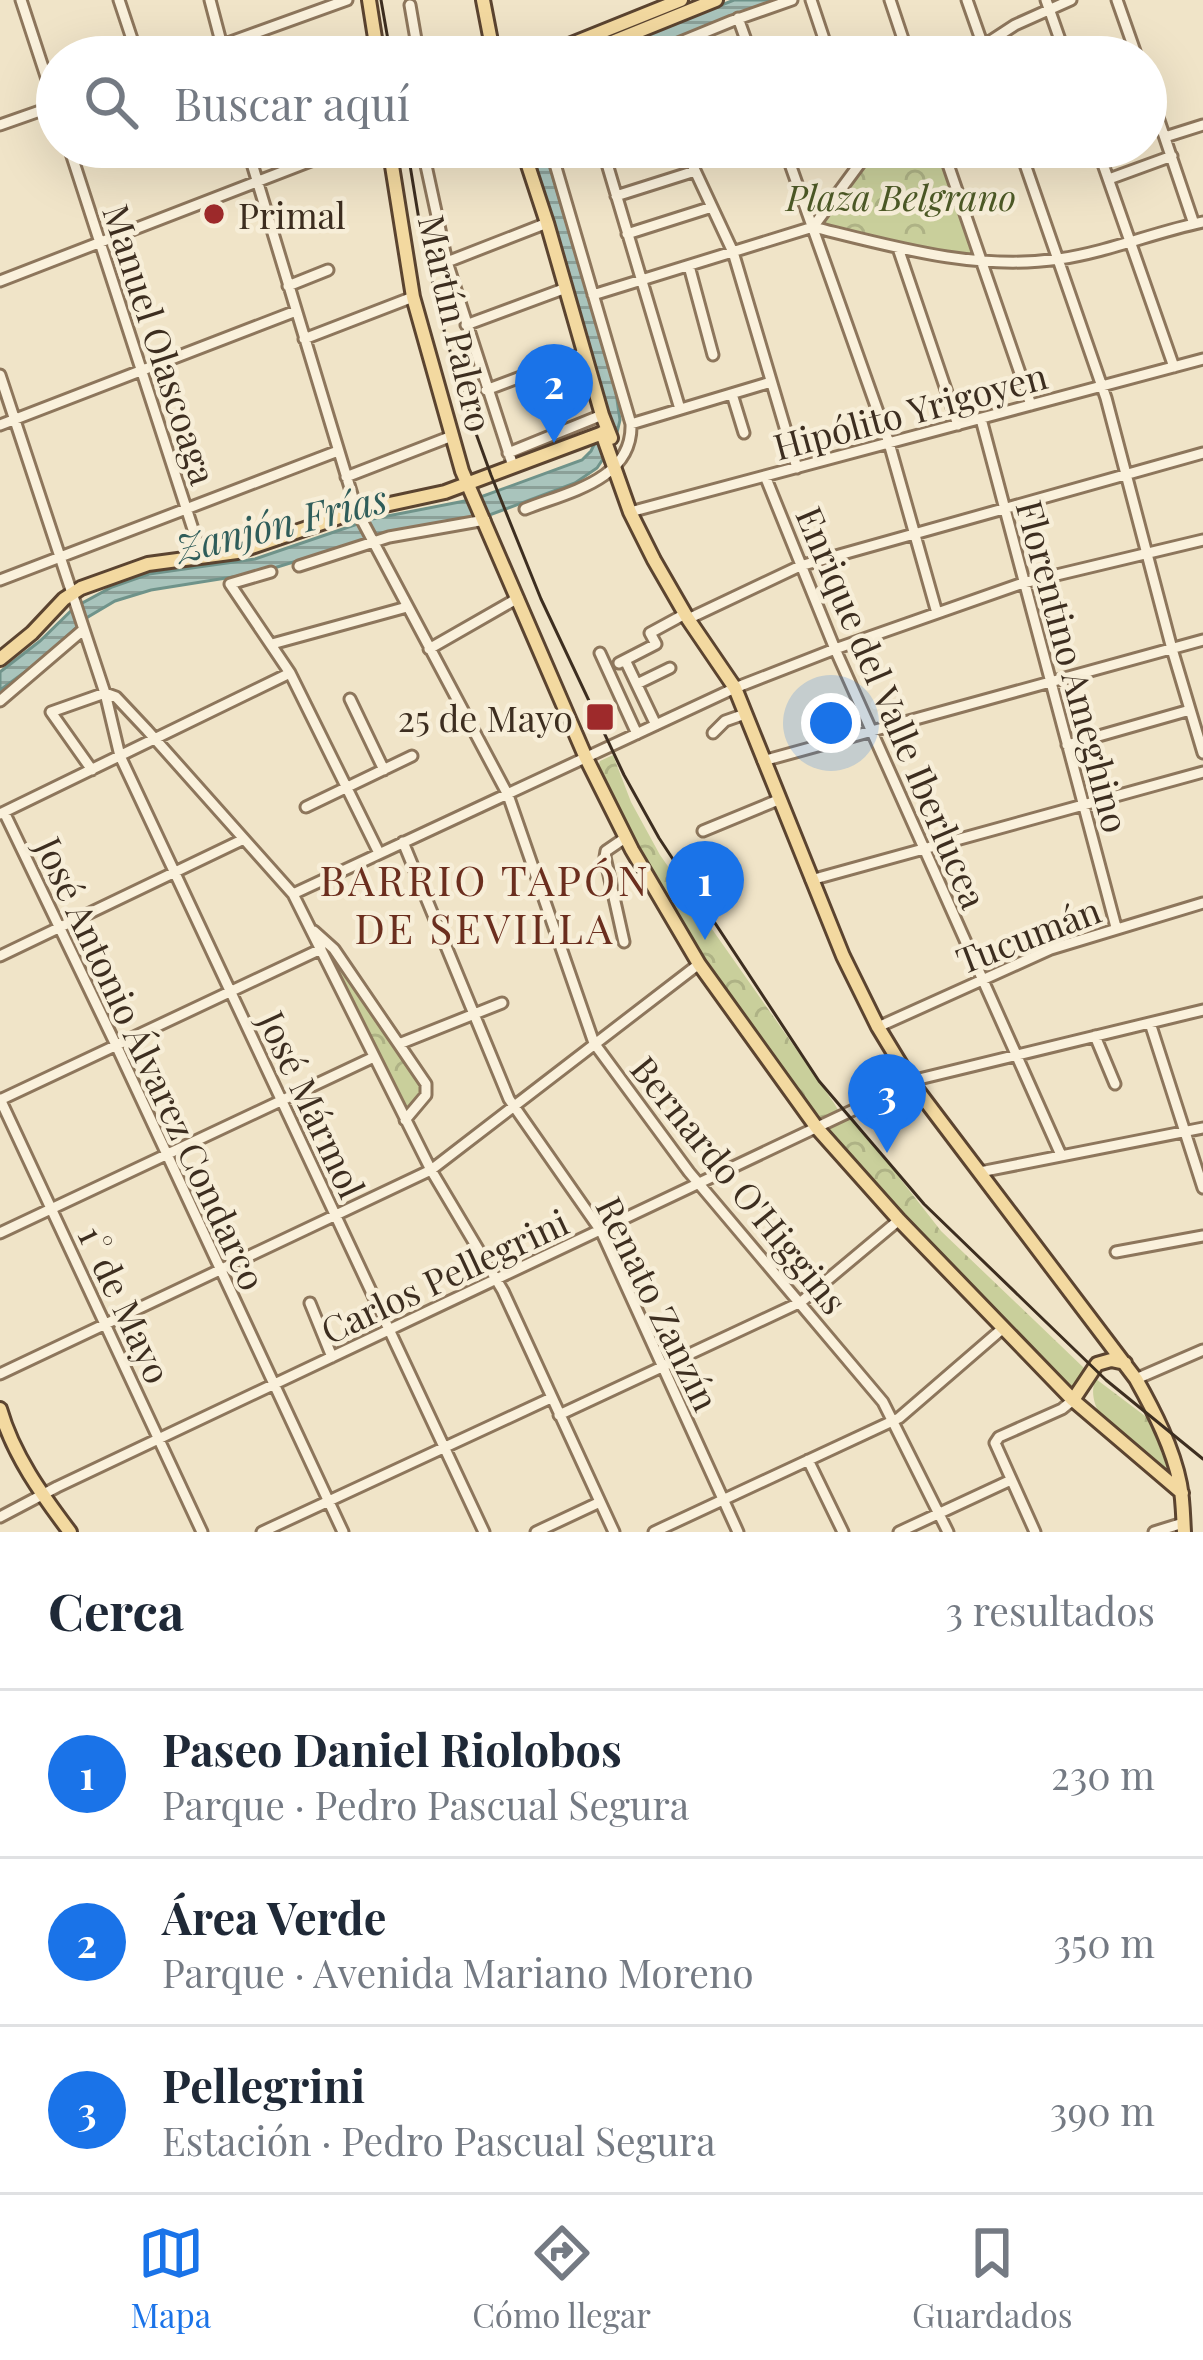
<!DOCTYPE html>
<html lang="es">
<head>
<meta charset="utf-8">
<style>
  body { margin:0; font-family:"Playfair Display",serif; background:#f6f6f7; color:#1f2937 }
  .you { position:absolute; left:831px; top:723px; width:42px; height:42px; margin:-30px; border:9px solid #fff; border-radius:50%; background:#1a73e8; box-shadow:0 0 0 18px #1a73e833 }
  .badge { display:grid; place-items:center; width:78px; height:78px; border-radius:50%; background:#1a73e8; color:#fff; font-size:39px; font-weight:700 }
  .pin { position:absolute; translate:-50% -99px; filter:drop-shadow(0 3px 6px #0008) }
  .pin::after { content:''; position:absolute; top:63px; width:42px; height:36px; background:inherit; clip-path:polygon(0 0,100% 0,50% 100%) }
  .list { margin:0; padding:0; list-style:none }
  h2 { display:flex; justify-content:space-between; align-items:center; height:156px; margin:0; padding:0 48px; font-size:51px }
  h2 small { font-size:39px; font-weight:400; color:#747a83 }
  .list li { display:grid; grid-template-columns:78px 1fr auto; gap:36px; align-items:center; box-sizing:border-box; height:168px; padding:0 48px; border-top:3px solid #e0e1e3 }
  .list b { display:block; font-size:45px; white-space:nowrap }
  .list p { margin:0; font-size:39px; white-space:nowrap; color:#747a83 }
  .list em { font-size:39px; font-style:normal; color:#747a83 }
  .icon { flex:none; width:66px; height:66px; fill:none; stroke:currentColor; stroke-width:2; stroke-linecap:round; stroke-linejoin:round }
  .map { position:relative; flex:none; width:1203px; height:1532px; overflow:hidden }
  .search { position:absolute; background:#fff; box-shadow:0 12px 48px #0002; left:36px; right:36px; top:36px; height:132px; display:flex; align-items:center; gap:30px; box-sizing:border-box; padding:0 42px; border-radius:66px; color:#747a83; font-size:45px }
  .sheet { height:660px; background:#fff }
  nav { display:flex; justify-content:space-around; align-items:center; box-sizing:border-box; height:168px; border-top:3px solid #e0e1e3; background:#fff; font-size:33px; color:#747a83 }
  nav a { display:grid; justify-items:center; gap:6px }
  nav .on { color:#1a73e8 }
  .map>svg:first-child { display:block }
  .park { fill:url(#park-crowns) }
  .water { fill:url(#water-rules); stroke:#6f938a; stroke-width:3 }
  .lines { fill:none; stroke-linecap:round; stroke-linejoin:round }
  .minor-casing { stroke:#8d765c; stroke-width:15 }
  .major-casing { stroke:#5b4430; stroke-width:18 }
  .minor { stroke:#faf1dc; stroke-width:9 }
  .major { stroke:#f3d9a0; stroke-width:12 }
  .tram { stroke:#3d2e20; stroke-width:3 }
  .poi-dot { fill:#9e2a2b; stroke:#f7eed8; stroke-width:4.5 }
  .labels { text-anchor:middle; dominant-baseline:central; stroke-width:9; stroke-linejoin:round; paint-order:stroke }
  .park-label { font-size:36px; font-style:italic; fill:#4d5a26; stroke:#f7eed8 }
  .poi-label { font-size:36px; fill:#3d2e20; stroke:#f7eed8; text-anchor:start }
  .street-label { font-size:36px; fill:#3d2e20; stroke:#f7eed8 }
  .water-label { font-size:39px; font-style:italic; fill:#2f5d5a; stroke:#f7eed8 }
  .quarter-label { font-size:42px; letter-spacing:3px; fill:#6b2e1e; stroke:#f7eed8 }
</style>
</head>
<body>
<div class="map">
<svg width="1203" height="1532" viewBox="0 0 1203 1532">
  <defs>
    <pattern id="park-crowns" width="20" height="18" patternUnits="userSpaceOnUse" patternTransform="scale(3)"><rect width="20" height="18" fill="#c9cf9b"/><path d="M2 6a3 3 0 1 1 6 0M12 15a3 3 0 1 1 6 0" fill="none" stroke="#aeb285"/></pattern>
    <pattern id="water-rules" width="6" height="5" patternUnits="userSpaceOnUse" patternTransform="scale(3)"><rect width="6" height="5" fill="#a9c4bc"/><path d="M0 2.5h6" fill="none" stroke="#8ba098"/></pattern>
  </defs>
  <rect width="100%" height="100%" fill="#f0e4c8"/>
  <path class="park" d="M874 147H940L981 260 900 247 816 226Z
    M613 755 631 802 660 855 834 1103 838 1110 832 1116 820 1119 806 1103 673 911 640 855 597 771 600 761Z
    M333 955 420 1085V1094L405 1109 329 957Z
    M852 1117 941 1231 1084 1368 1076 1385 1068 1389 924 1240 828 1133 832 1126Z
    M1096 1379 1149 1419 1170 1475 1101 1416C1094 1406 1090 1390 1096 1379Z"/>
  <path class="water" d="M734 0H775L630 57H591Z
    M531 147H544L615 386 620 420 615 441 597 468 575 483 484 517 387 533 258 573 151 590 115 601 88 617 40 661 0 690V672L40 641 75 607 112 587 149 574 255 559 372 519 475 499 582 460 591 451 605 422Z"/>
  <g class="lines">
    <defs>
      <path id="minor" d="M21 0 57 110
        M119 0 138 57
        M210 0 225 57
        M811 0 830 57
        M890 0 909 57
        M967 0 987 57
        M1046 0 1066 57
        M1117 0 1137 57
        M410 5 419 57
        M738 18 752 57
        M189 57 347 0
        M644 57 732 21 792 0
        M966 57 1015 25 1071 0
        M1146 82 1194 224
        M0 125 57 105
        M1165 137 1203 125
        M69 147 202 557
        M247 147 357 511 508 795 594 1043 689 1172 883 1402 948 1532
        M422 147 447 262 513 466
        M602 147 680 409
        M684 147 733 252 797 468
        M784 147 889 443 937 613
        M942 147 1031 405
        M1019 147 1106 398 1172 649 1203 753
        M1097 147 1174 367
        M605 158 637 147
        M1109 179 1172 156
        M616 196 695 171
        M813 227C894 247 976 271 1059 259 1108 252 1155 232 1203 222
        M813 227 872 147
        M627 234 712 207
        M898 248 958 425
        M447 262 547 223
        M689 266 713 355
        M0 281 347 147
        M288 286 328 270
        M593 295 813 227
        M466 325 566 288
        M304 339 413 297
        M0 375 105 693 120 756 484 1532
        M486 390 584 353
        M732 394 744 433
        M981 419 1116 927
        M631 424 771 382
        M0 425 296 311
        M508 453 602 415
        M765 476 835 649 1061 1155
        M346 477 452 436
        M525 509C568 492 633 480 631 424L550 147
        M630 512 1203 359
        M299 566 389 537 485 520
        M271 572 230 584 290 673 379 853
        M0 580 338 451
        M688 619 800 566 1203 453
        M272 644 407 607
        M429 649 518 598
        M600 653 637 734
        M625 660 656 725
        M619 663 656 644 650 633 685 614
        M637 684 670 668
        M105 693 116 697 147 730 293 894 431 1170 503 1291 614 1532
        M350 699 384 770
        M0 701 83 630
        M713 733 725 721 745 714
        M1067 745 1190 710
        M763 761 1203 640
        M92 770 51 712 105 693
        M306 807 412 756
        M4 812 116 1045 343 1532
        M0 814 290 673
        M703 831 778 800
        M403 842 509 1099 601 1231 738 1532
        M811 880 1203 772
        M293 894 735 688 835 649 1023 583 1203 540
        M314 931 334 949 426 1084V1095L405 1120
        M624 942 605 857 606 851 625 838
        M0 956 244 839
        M1150 1023 1203 1188
        M878 1027 1051 949 1203 903
        M1095 1036 1115 1084
        M399 1044 502 1003
        M0 1099 202 1532
        M0 1100 321 949
        M980 1172 1203 1128
        M0 1233 374 1057
        M1116 1252 1203 1236
        M310 1303 332 1357
        M0 1374 431 1170 699 964
        M1136 1379 1203 1350
        M559 1415 801 1302 899 1220
        M808 1460 843 1532
        M0 1517 57 1487 919 1079 1203 1010
        M262 1532 551 1398
        M536 1532 600 1502
        M654 1532 899 1418 1002 1329
        M899 1532 1011 1480
        M1035 1532 995 1443 999 1437 1062 1409 1073 1400
        M1154 1532 1183 1523"/>
      <path id="major" d="M369 0 378 57
        M483 0 494 57
        M539 57 681 0
        M575 57 716 0
        M389 147 413 297 462 471 586 758 632 850 699 964 817 1128 899 1220 1073 1400 1182 1493
        M522 147 547 223 602 415 611 438
        M602 433 630 512 654 560 688 619 735 688 843 956 878 1027 912 1083 1136 1379C1154 1411 1173 1448 1180 1484 1183 1500 1183 1516 1184 1532
        M0 659 32 633 64 599 81 588 148 564 237 552 357 511 445 492 608 431
        M1073 1400 1097 1364 1111 1360 1125 1363
        M0 1409C13 1455 42 1495 70 1532"/>
    </defs>
    <use href="#minor" class="minor-casing"/>
    <use href="#major" class="major-casing"/>
    <use href="#minor" class="minor"/>
    <use href="#major" class="major"/>
    <path class="tram" d="M381 0 391 57
      M407 147 421 232 444 330 465 403 491 475 541 599 624 775 659 838 819 1081 924 1204 1106 1380 1203 1459"/>
  </g>
  <g class="poi-dot">
    <circle cx="214" cy="214" r="12"/>
    <rect x="585" y="702" width="30" height="30" rx="6"/>
  </g>
  <g class="labels">
    <g class="park-label">
      <text x="901" y="196">Plaza Belgrano</text>
    </g>
    <g class="poi-label">
      <text x="238" y="214">Primal</text>
      <text x="573" y="717" text-anchor="end">25 de Mayo</text>
    </g>
    <g class="street-label">
      <text transform="translate(457 323) rotate(77)">Martín Palero</text>
      <text transform="translate(161 344) rotate(72)">Manuel Olascoaga</text>
      <text transform="translate(910 410) rotate(-15)">Hipólito Yrigoyen</text>
      <text transform="translate(1074 666) rotate(75)">Florentino Ameghino</text>
      <text transform="translate(893 707) rotate(67)">Enrique del Valle Iberlucea</text>
      <text transform="translate(1028 934) rotate(-21)">Tucumán</text>
      <text transform="translate(152 1063) rotate(65)">José Antonio Álvarez Condarco</text>
      <text transform="translate(313 1104) rotate(65)">José Mármol</text>
      <text transform="translate(740 1184) rotate(51)">Bernardo O'Higgins</text>
      <text transform="translate(444 1275) rotate(-25)">Carlos Pellegrini</text>
      <text transform="translate(659 1303) rotate(64)">Renato Zanzín</text>
      <text transform="translate(126 1304) rotate(65)">1° de Mayo</text>
    </g>
    <g class="water-label">
      <text transform="translate(281 522) rotate(-14)">Zanjón Frías</text>
    </g>
    <g class="quarter-label">
      <text x="485" y="879">BARRIO TAPÓN<tspan x="485" dy="48">DE SEVILLA</tspan></text>
    </g>
  </g>
</svg>
<div class="you"></div>
<div class="pin badge" style="left:705px;top:940px">1</div>
<div class="pin badge" style="left:554px;top:443px">2</div>
<div class="pin badge" style="left:887px;top:1153px">3</div>
<div class="search"><svg class="icon" aria-label="search" viewBox="0 0 24 24"><circle cx="10" cy="10" r="6"/><path d="M15 15l6 6"/></svg>Buscar aquí</div>
</div>
<section class="sheet">
<h2>Cerca<small>3 resultados</small></h2>
<ul class="list">
<li><span class="badge">1</span><div><b>Paseo Daniel Riolobos</b><p>Parque · Pedro Pascual Segura</p></div><em>230 m</em></li>
<li><span class="badge">2</span><div><b>Área Verde</b><p>Parque · Avenida Mariano Moreno</p></div><em>350 m</em></li>
<li><span class="badge">3</span><div><b>Pellegrini</b><p>Estación · Pedro Pascual Segura</p></div><em>390 m</em></li>
</ul>
</section>
<nav>
<a class="on"><svg class="icon" aria-label="map" viewBox="0 0 24 24"><path d="M3 6l6-2 6 2 6-2v14l-6 2-6-2-6 2zM9 4v14M15 6v14"/></svg>Mapa</a>
<a><svg class="icon" aria-label="directions" viewBox="0 0 24 24"><path d="M12 3l9 9-9 9-9-9zM9 14v-3h6M13 9l2 2-2 2"/></svg>Cómo llegar</a>
<a><svg class="icon" aria-label="saved" viewBox="0 0 24 24"><path d="M7 4h10v16l-5-4-5 4z"/></svg>Guardados</a>
</nav>
</body>
</html>
